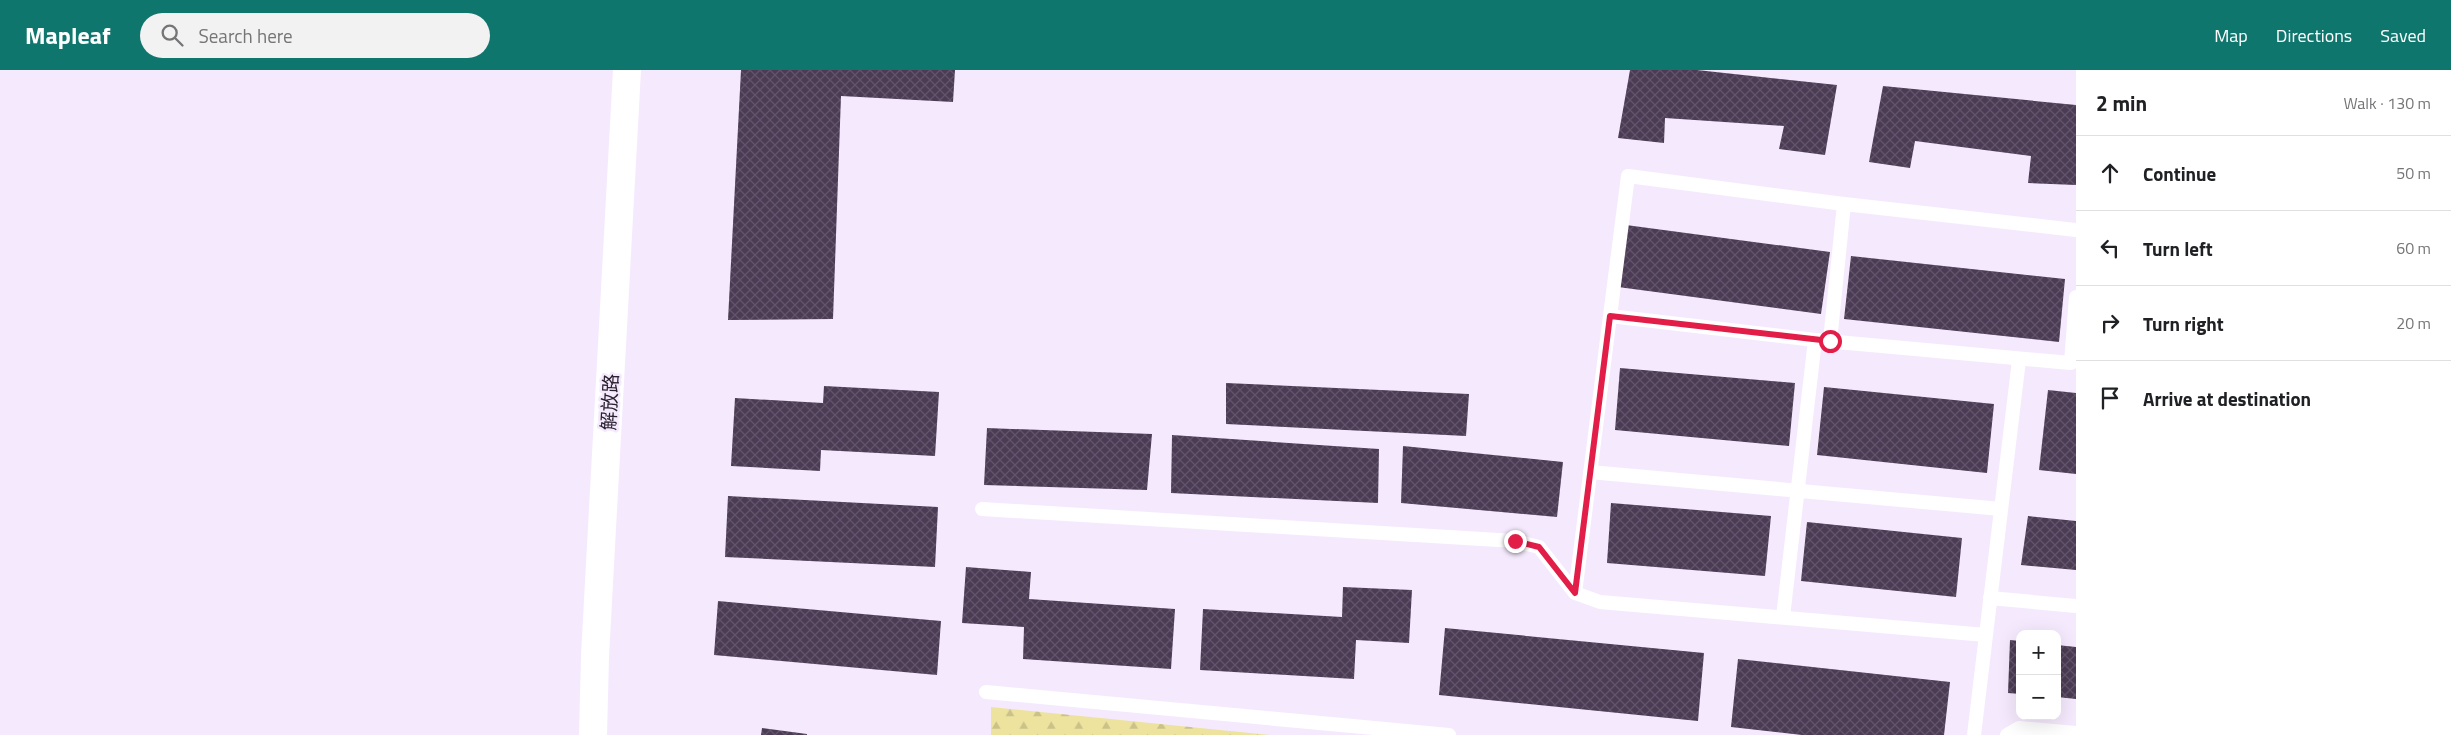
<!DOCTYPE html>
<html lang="en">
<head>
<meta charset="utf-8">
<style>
  body { margin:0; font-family:"Titillium Web","Noto Sans SC",sans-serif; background:#f2f2f2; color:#202124 }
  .controls { position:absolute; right:15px; bottom:15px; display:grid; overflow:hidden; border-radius:10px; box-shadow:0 5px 20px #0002 }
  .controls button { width:45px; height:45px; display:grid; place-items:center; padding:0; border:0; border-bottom:1px solid #e0e0e0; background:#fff; color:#202124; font:25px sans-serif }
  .stop { position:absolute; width:15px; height:15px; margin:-11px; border:4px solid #e11d48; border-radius:50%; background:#fff }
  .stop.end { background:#e11d48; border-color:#fff; box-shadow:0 1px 5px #0008 }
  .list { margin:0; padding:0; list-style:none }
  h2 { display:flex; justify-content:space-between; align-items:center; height:65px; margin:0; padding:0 20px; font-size:21px }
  h2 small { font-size:16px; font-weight:400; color:#757577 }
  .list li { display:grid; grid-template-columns:32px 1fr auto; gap:15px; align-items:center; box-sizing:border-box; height:75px; padding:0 20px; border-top:1px solid #e0e0e0 }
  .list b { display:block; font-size:19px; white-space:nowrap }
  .list em { font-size:16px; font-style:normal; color:#757577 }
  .icon { flex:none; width:28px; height:28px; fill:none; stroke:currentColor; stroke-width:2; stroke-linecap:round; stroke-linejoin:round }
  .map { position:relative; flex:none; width:2076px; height:665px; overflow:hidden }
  header { display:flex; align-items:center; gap:30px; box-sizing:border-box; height:70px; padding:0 25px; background:#0f766e; color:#fff }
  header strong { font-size:24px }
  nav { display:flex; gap:28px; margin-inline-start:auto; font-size:18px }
  .search { width:350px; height:45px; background:#f2f2f2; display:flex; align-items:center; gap:12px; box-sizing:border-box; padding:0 18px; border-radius:28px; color:#757577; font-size:19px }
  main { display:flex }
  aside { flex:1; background:#fff }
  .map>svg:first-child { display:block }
  .forest { fill:url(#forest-firs) }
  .building { fill:url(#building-cross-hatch) }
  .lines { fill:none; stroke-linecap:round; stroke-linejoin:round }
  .lane { stroke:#fff; stroke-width:14 }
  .secondary { stroke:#fff; stroke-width:28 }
  .route { stroke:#e11d48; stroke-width:6 }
  .labels { text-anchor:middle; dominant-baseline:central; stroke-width:5; stroke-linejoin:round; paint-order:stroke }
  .street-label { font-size:19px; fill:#29222e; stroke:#f5eafd }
</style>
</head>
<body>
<header>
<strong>Mapleaf</strong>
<div class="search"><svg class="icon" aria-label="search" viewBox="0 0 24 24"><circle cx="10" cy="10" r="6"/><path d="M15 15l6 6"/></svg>Search here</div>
<nav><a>Map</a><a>Directions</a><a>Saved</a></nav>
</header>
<main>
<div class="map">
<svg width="2076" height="665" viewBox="0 0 2076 665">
  <defs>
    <pattern id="forest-firs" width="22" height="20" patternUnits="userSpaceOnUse" patternTransform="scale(1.25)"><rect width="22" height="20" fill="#ede39f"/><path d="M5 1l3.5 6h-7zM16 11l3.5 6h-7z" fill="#cbc289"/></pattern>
    <pattern id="building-cross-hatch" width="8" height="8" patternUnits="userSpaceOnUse" patternTransform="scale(1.25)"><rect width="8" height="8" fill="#4b3b54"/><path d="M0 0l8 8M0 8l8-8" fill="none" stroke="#62556a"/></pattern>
  </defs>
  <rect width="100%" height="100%" fill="#f5eafd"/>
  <path class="forest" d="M991 637 1270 665H991Z"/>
  <path class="building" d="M741 0H955L953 32 841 26 833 249 728 250Z
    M1630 0H1697L1837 15 1825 85 1779 79 1784 56 1665 48 1664 73 1618 68Z
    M1883 16 2076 35V115L2028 113 2031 86 1915 71 1910 98 1869 92Z
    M1626 155 1830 182 1821 244 1618 217Z
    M1851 186 2065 209 2059 272 1844 249Z
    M1620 298 1795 313 1789 376 1615 360Z
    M1226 313 1469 324 1466 366 1226 354Z
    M824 316 939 322 935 386 821 380 820 401 731 396 735 328 823 333Z
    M1824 317 1994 334 1987 403 1817 385Z
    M2048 320 2076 323V404L2039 400Z
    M987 358 1152 364 1147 420 984 415Z
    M1172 365 1379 379 1378 433 1171 423Z
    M1403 376 1563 392 1557 447 1401 433Z
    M728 426 938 437 935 497 725 487Z
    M1611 433 1771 446 1765 506 1607 493Z
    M2028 446 2076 451V500L2021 495Z
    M1807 452 1962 468 1956 527 1801 511Z
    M966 497 1031 502 1029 529 1175 539 1171 599 1023 589 1024 557 962 553Z
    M1343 517 1412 520 1409 573 1356 570 1354 609 1200 600 1203 539 1342 547Z
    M718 531 941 551 937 605 714 585Z
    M1445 558 1704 583 1698 651 1439 625Z
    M2010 570 2020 571V624L2008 623Z
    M2057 575 2076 577V629L2057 627Z
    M1738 589 1950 612 1944 665H1802L1731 657Z
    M762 658 807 664V665H761Z"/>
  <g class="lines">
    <path class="lane" d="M1610 246 1628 106 1844 134
      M1830 271 1844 134 2076 160
      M1590 402 2001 439
      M982 439 1515 471 1539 477 1575 523 1600 532 1986 565
      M1575 523 1610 246 1815 270
      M1990 528 2076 536
      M1783 547 1815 270 2071 293 2076 227
      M986 622 1449 665
      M1974 665 2019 290
      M2007 665 2019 658 2076 663"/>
    <path class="secondary" d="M593 665 595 586 627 0"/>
  </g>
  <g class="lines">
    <path class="route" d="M1515 471 1539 477 1575 523 1610 246 1830 271"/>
  </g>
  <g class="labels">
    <g class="street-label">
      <text transform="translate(609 332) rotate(-87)">解放路</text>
    </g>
  </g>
</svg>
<div class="controls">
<button>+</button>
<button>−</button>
</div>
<div class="stop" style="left:1830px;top:271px"></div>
<div class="stop end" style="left:1515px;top:471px"></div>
</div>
<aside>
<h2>2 min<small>Walk · 130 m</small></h2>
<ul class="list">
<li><svg class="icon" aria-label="ahead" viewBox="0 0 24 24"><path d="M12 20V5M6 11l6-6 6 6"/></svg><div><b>Continue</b></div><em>50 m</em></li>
<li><svg class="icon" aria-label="left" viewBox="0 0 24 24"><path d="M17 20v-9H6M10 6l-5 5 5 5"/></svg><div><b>Turn left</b></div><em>60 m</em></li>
<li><svg class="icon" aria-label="right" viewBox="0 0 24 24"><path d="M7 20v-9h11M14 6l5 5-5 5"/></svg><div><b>Turn right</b></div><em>20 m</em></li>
<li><svg class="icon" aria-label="arrive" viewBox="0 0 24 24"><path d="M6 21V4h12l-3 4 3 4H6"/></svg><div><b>Arrive at destination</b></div></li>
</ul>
</aside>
</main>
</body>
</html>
